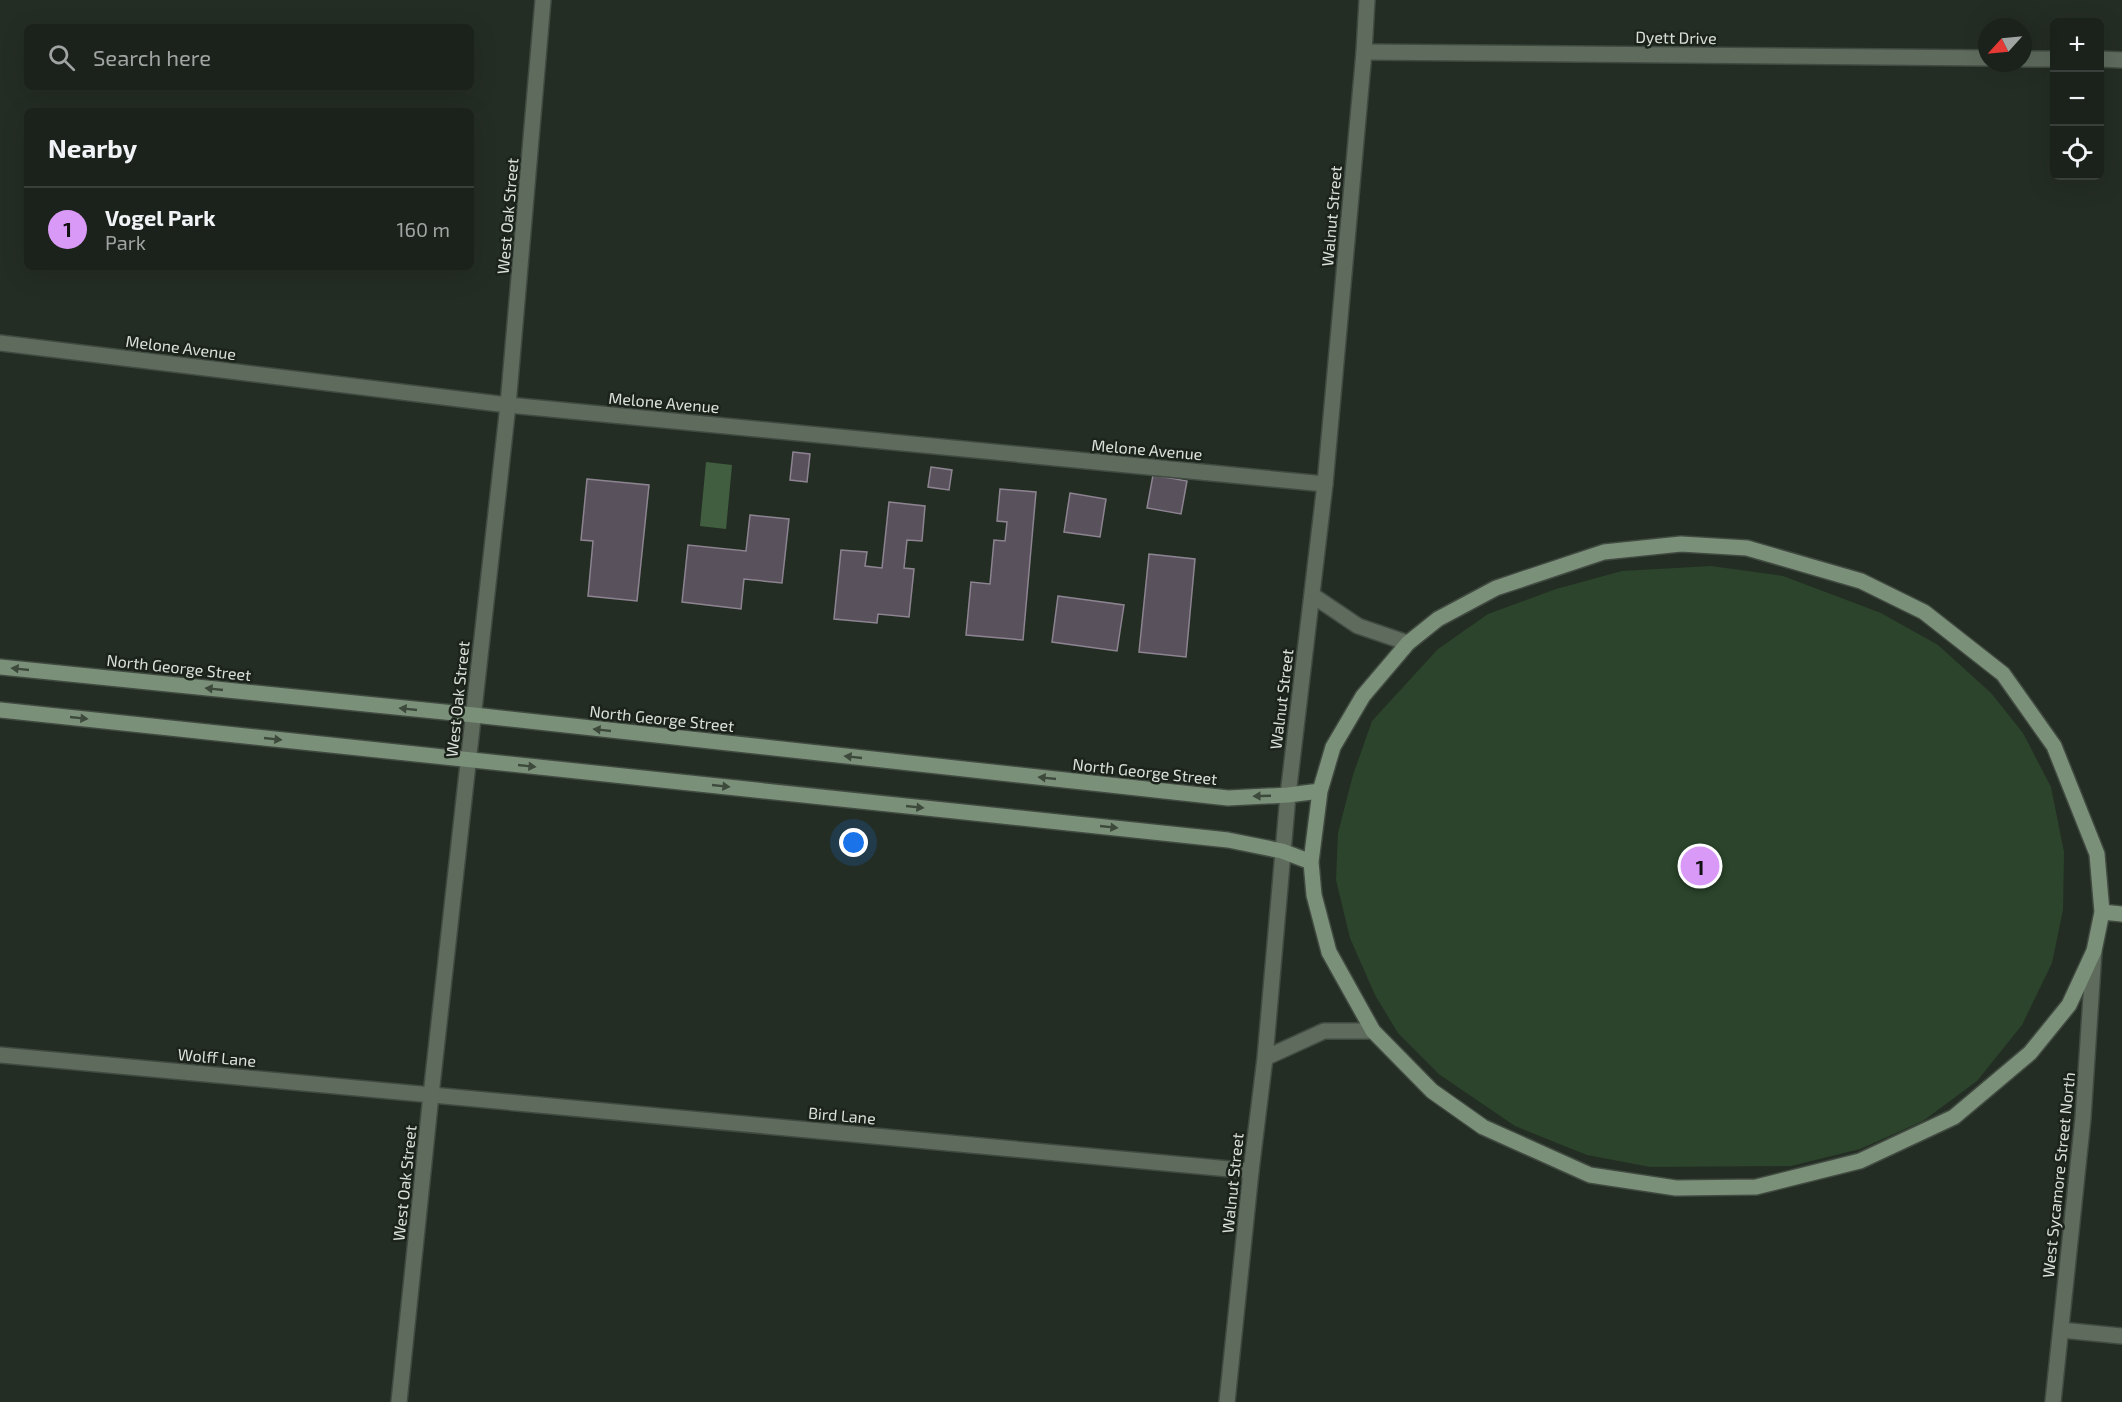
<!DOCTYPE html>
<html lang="en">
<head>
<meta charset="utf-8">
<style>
  body { margin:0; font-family:"Exo 2",sans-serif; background:#282f28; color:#f1f3f6 }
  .controls { position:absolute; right:18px; top:18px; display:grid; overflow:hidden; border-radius:9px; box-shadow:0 6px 24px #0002 }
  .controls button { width:54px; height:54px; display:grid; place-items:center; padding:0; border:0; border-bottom:2px solid #393f3a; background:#1b221b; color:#f1f3f6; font:30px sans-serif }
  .compass { position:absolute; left:1978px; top:18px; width:54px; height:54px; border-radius:50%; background:#1b221b; box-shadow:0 6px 24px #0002; rotate:243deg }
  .you { position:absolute; left:854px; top:843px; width:21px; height:21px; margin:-15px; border:4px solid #fff; border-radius:50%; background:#1a73e8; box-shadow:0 0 0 9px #1a73e833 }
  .badge { display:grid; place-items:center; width:39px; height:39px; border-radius:50%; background:#d99af7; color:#111; font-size:20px; font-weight:700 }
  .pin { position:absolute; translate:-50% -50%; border:3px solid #fff; box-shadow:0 2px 6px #0006 }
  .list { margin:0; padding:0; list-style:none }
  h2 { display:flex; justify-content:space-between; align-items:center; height:78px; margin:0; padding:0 24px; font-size:26px }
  h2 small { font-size:20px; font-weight:400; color:#a0a4a3 }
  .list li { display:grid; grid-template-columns:39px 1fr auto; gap:18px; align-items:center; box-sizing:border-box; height:84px; padding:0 24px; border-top:2px solid #393f3a }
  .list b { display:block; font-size:22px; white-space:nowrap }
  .list p { margin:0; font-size:20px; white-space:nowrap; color:#a0a4a3 }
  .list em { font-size:20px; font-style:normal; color:#a0a4a3 }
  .icon { flex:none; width:33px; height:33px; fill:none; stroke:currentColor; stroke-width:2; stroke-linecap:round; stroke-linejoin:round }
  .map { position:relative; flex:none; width:2122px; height:1402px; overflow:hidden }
  .search { position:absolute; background:#1b221b; box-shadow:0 6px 24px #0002; left:24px; top:24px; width:450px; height:66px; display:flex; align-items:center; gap:15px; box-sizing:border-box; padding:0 21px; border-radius:9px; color:#a0a4a3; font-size:22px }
  .panel { position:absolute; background:#1b221b; box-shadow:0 6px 24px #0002; left:24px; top:108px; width:450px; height:162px; border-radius:9px }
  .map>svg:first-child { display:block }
  .green { fill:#2b442b }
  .water { fill:#415f40 }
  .building { fill:#59525d; stroke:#8c8490; stroke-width:1.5 }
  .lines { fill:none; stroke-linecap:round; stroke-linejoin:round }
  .lane-casing { stroke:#414a41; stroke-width:18 }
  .street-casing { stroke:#414a41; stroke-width:18 }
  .secondary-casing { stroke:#414a41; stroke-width:18 }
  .lane { stroke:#5e6b5d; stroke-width:15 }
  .street { stroke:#5e6b5d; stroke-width:15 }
  .secondary { stroke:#7a9079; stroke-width:15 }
  .oneway { fill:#3c493b }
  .labels { text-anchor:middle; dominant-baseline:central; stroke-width:5; stroke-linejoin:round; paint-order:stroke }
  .street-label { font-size:16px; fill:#dae0da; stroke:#1b231a }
</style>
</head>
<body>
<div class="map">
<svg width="2122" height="1402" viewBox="0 0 2122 1402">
  <rect width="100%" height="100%" fill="#242d24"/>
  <path class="green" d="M1711 566 1783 576 1881 613 1938 645 1991 693 2023 733 2051 787 2064 852 2063 910 2052 963 2022 1025 1977 1081 1923 1121 1860 1149 1791 1166 1650 1167 1587 1155 1515 1126 1440 1075 1398 1033 1375 995 1350 938 1336 880 1338 833 1353 775 1372 721 1438 649 1488 614 1556 589 1622 571Z"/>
  <path class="water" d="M706 462 732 465 726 529 700 526Z"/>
  <path class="building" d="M793 452 810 454 807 482 790 480Z
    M931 467 952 470 949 490 928 487Z
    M1153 475 1187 481 1181 514 1147 508Z
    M587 479 649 485 637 601 588 596 593 541 581 540Z
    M1000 489 1036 492 1023 640 966 635 971 582 990 584 994 540 1005 541 1007 522 997 521Z
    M1070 493 1106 499 1100 537 1064 532Z
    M889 502 925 506 922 541 907 540 904 568 914 569 909 617 878 614 877 623 834 619 841 550 867 552 865 566 882 568Z
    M750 515 789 519 782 583 744 579 741 609 682 602 688 545 746 551Z
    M1149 554 1195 559 1186 657 1139 652Z
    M1058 596 1124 605 1117 651 1052 642Z"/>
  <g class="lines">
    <defs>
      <path id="lane" d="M1364 52 1987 58
        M2023 59H2054
        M2100 59 2122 60
        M0 343 508 405 1325 484
        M0 1055 1251 1171
        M2061 1330 2122 1336"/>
      <path id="street" d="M1312 595 1358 626 1408 643
        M1265 1058 1324 1031H1373
        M399 1402 431 1095 508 405 543 0
        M1227 1402 1251 1171 1265 1058 1288 795 1325 484 1364 52 1367 0
        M2053 1402 2083 1118 2094 951"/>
      <path id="secondary" d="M1681 544 1747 548 1861 581 1924 612 2003 674 2054 746 2097 854 2102 912 2094 951 2069 1005 2030 1053 1954 1117 1860 1161 1756 1187 1676 1188 1590 1175 1483 1127 1432 1091 1373 1031 1329 952 1314 895 1311 862 1320 791 1333 747 1363 696 1408 643 1438 619 1496 588 1604 552Z
        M0 667 474 715 1228 798 1288 795 1320 791
        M0 710 1228 840 1282 851 1311 862
        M2102 912 2122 914"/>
    </defs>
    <use href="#lane" class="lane-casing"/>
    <use href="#street" class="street-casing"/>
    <use href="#secondary" class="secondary-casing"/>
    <use href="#lane" class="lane"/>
    <use href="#street" class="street"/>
    <use href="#secondary" class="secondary"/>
  </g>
  <defs><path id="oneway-solid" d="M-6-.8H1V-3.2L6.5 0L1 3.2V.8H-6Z" transform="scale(1.5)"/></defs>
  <g class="oneway">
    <use href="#oneway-solid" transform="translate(20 669) rotate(-174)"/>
    <use href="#oneway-solid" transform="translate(214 689) rotate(-174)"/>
    <use href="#oneway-solid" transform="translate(408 709) rotate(-174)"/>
    <use href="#oneway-solid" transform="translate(79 718) rotate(6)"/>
    <use href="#oneway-solid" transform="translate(602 730) rotate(-174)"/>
    <use href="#oneway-solid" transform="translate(273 739) rotate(6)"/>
    <use href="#oneway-solid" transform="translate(853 757) rotate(-174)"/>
    <use href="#oneway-solid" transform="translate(527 766) rotate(6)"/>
    <use href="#oneway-solid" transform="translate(1047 778) rotate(-174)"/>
    <use href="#oneway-solid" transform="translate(721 786) rotate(6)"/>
    <use href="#oneway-solid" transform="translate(1262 796) rotate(178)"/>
    <use href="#oneway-solid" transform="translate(915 807) rotate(6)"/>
    <use href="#oneway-solid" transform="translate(1109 827) rotate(6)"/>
  </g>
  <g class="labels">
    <g class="street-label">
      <text transform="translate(1676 37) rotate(1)">Dyett Drive</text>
      <text transform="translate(507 216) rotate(-85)">West Oak Street</text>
      <text transform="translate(1331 216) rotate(-85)">Walnut Street</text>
      <text transform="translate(181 347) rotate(7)">Melone Avenue</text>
      <text transform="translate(664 402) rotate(5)">Melone Avenue</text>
      <text transform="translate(1147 449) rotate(5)">Melone Avenue</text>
      <text transform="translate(179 667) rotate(6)">North George Street</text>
      <text transform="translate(457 699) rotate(-84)">West Oak Street</text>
      <text transform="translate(1281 699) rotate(-83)">Walnut Street</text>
      <text transform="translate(662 718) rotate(6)">North George Street</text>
      <text transform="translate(1145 771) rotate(6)">North George Street</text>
      <text transform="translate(217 1057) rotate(5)">Wolff Lane</text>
      <text transform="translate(842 1115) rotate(5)">Bird Lane</text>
      <text transform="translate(2058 1175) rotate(-84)">West Sycamore Street North</text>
      <text transform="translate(404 1183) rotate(-84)">West Oak Street</text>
      <text transform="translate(1232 1183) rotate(-84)">Walnut Street</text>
    </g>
  </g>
</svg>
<div class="controls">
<button>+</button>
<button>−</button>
<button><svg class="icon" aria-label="locate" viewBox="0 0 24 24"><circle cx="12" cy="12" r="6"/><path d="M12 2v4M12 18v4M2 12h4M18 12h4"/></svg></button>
</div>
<svg class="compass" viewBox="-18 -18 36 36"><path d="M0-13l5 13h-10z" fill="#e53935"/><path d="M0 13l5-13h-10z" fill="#a0a4a3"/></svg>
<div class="you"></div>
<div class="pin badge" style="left:1700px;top:866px">1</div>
<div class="search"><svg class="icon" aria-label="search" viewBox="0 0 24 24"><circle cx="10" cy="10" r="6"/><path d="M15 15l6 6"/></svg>Search here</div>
<section class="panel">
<h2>Nearby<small></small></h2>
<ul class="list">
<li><span class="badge">1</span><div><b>Vogel Park</b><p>Park</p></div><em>160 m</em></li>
</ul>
</section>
</div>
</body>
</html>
